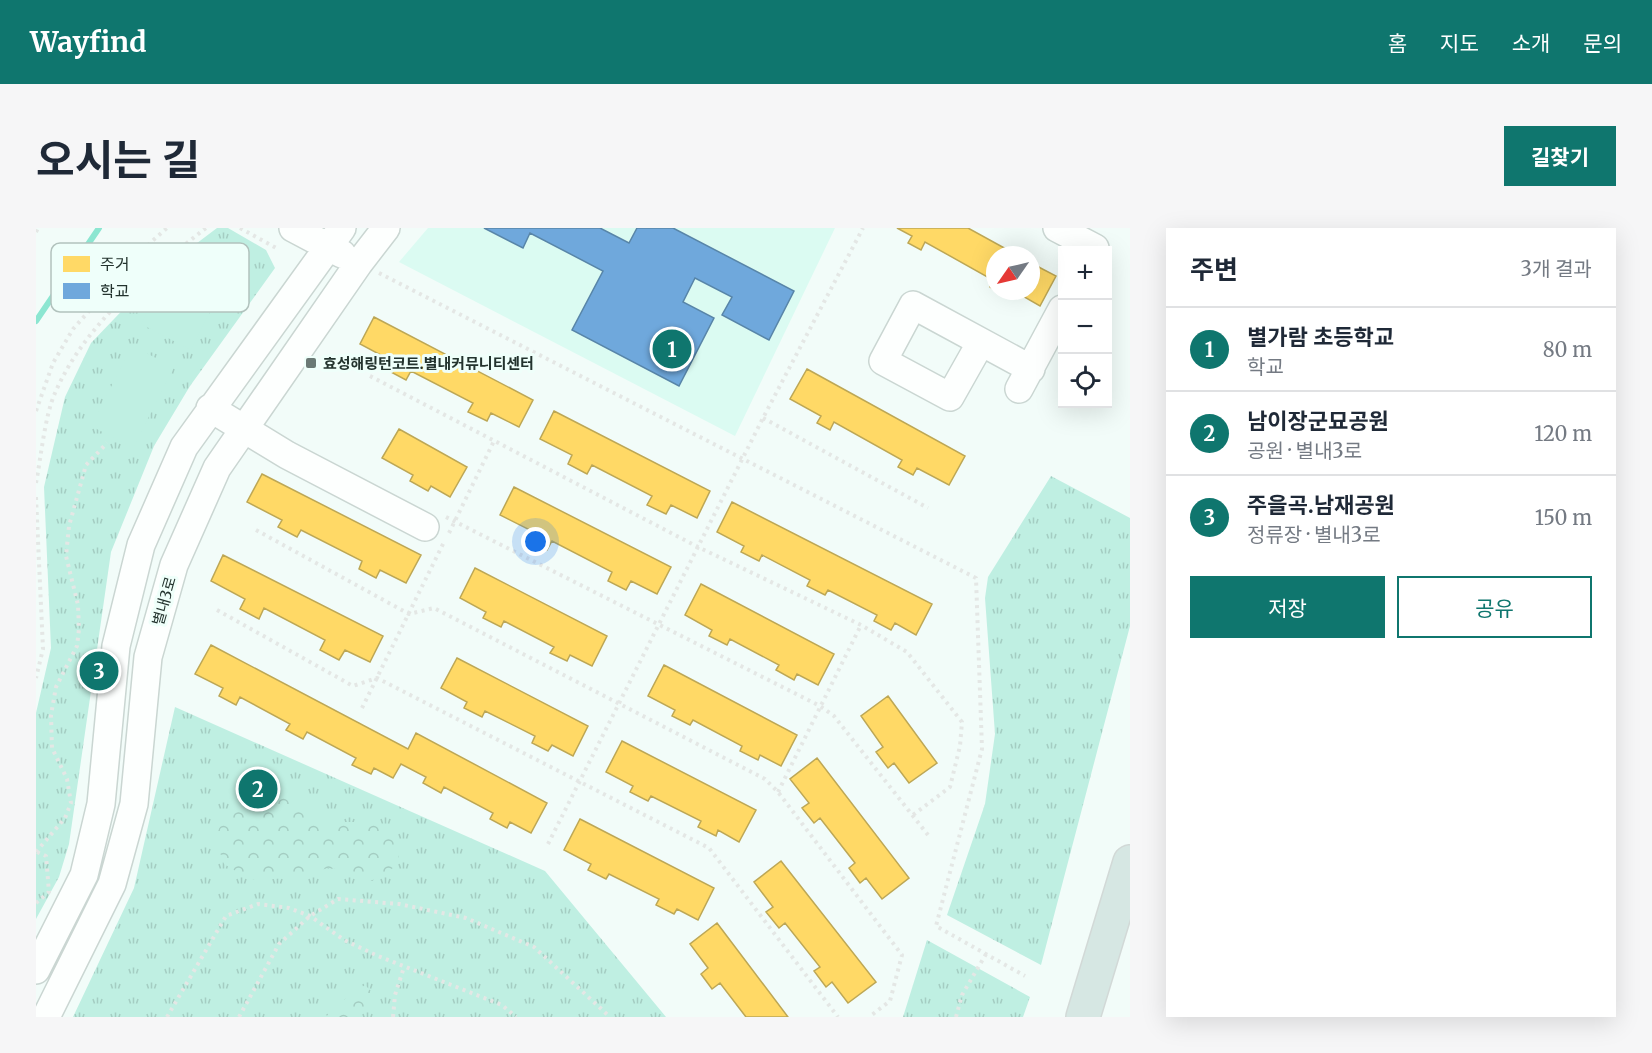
<!DOCTYPE html>
<html lang="ko">
<head>
<meta charset="utf-8">
<style>
  body { margin:0; font-family:Merriweather,"Noto Sans KR",serif; background:#f6f6f7; color:#1f2937 }
  .controls { position:absolute; right:18px; top:18px; display:grid; overflow:hidden; border-radius:0px; box-shadow:0 6px 24px #0002 }
  .controls button { width:54px; height:54px; display:grid; place-items:center; padding:0; border:0; border-bottom:2px solid #e0e1e3; background:#fff; color:#1f2937; font:30px sans-serif }
  .compass { position:absolute; left:950px; top:18px; width:54px; height:54px; border-radius:50%; background:#fff; box-shadow:0 6px 24px #0002; rotate:236deg }
  .you { position:absolute; left:500px; top:314px; width:21px; height:21px; margin:-15px; border:4px solid #fff; border-radius:50%; background:#1a73e8; box-shadow:0 0 0 9px #1a73e833 }
  .badge { display:grid; place-items:center; width:39px; height:39px; border-radius:50%; background:#0f766e; color:#fff; font-size:20px; font-weight:700 }
  .pin { position:absolute; translate:-50% -50%; border:3px solid #fff; box-shadow:0 2px 6px #0006 }
  .list { margin:0; padding:0; list-style:none }
  h2 { display:flex; justify-content:space-between; align-items:center; height:78px; margin:0; padding:0 24px; font-size:26px }
  h2 small { font-size:20px; font-weight:400; color:#747a83 }
  .list li { display:grid; grid-template-columns:39px 1fr auto; gap:18px; align-items:center; box-sizing:border-box; height:84px; padding:0 24px; border-top:2px solid #e0e1e3 }
  .list b { display:block; font-size:22px; white-space:nowrap }
  .list p { margin:0; font-size:20px; white-space:nowrap; color:#747a83 }
  .list em { font-size:20px; font-style:normal; color:#747a83 }
  .actions { display:flex; gap:12px; padding:18px 24px }
  .actions a { flex:1; padding:14px 0; border:2px solid #0f766e; border-radius:0px; text-align:center; font-size:21px; color:#0f766e }
  .actions .main { background:#0f766e; color:#fff }
  .icon { flex:none; width:33px; height:33px; fill:none; stroke:currentColor; stroke-width:2; stroke-linecap:round; stroke-linejoin:round }
  .map { position:relative; flex:none; width:1094px; height:789px; overflow:hidden; border-radius:0px }
  header { display:flex; align-items:center; gap:36px; box-sizing:border-box; height:84px; padding:0 30px; background:#0f766e; color:#fff }
  header strong { font-size:28px }
  nav { display:flex; gap:33px; margin-inline-start:auto; font-size:21px }
  .intro { display:flex; align-items:center; justify-content:space-between; box-sizing:border-box; height:144px; padding:0 36px }
  h1 { margin:0; font-size:42px }
  .button { padding:15px 27px; border-radius:0px; background:#0f766e; color:#fff; font-size:21px; font-weight:700 }
  main { display:flex; gap:36px; padding:0 36px }
  aside { flex:1; background:#fff; border-radius:0px; box-shadow:0 6px 24px #0002 }
  .map>svg:first-child { display:block }
  .built { fill:#dbfbf2 }
  .grass { fill:url(#grass-tufts) }
  .forest { fill:url(#forest-crowns) }
  .pitch { fill:#bfefe2 }
  .homes { fill:#ffd966; stroke:#bda755; stroke-width:1.5 }
  .schools { fill:#6fa8dc; stroke:#5885a8; stroke-width:1.5 }
  .lines { fill:none; stroke-linecap:round; stroke-linejoin:round }
  .stream { stroke:#8ce6d1; stroke-width:6 }
  .minor-casing { stroke:#cad6d2; stroke-width:30 }
  .highway-casing { stroke:#d2d9d7; stroke-width:36 }
  .path { stroke:#e4e7e5; stroke-width:4; stroke-dasharray:3 4.5; stroke-linecap:butt }
  .minor { stroke:#fdfffe; stroke-width:27 }
  .highway { stroke:#d6e7e3; stroke-width:33 }
  .poi-dot { fill:#6b7975; stroke:#effffa; stroke-width:2 }
  .labels { text-anchor:middle; dominant-baseline:central; stroke-width:6; stroke-linejoin:round; paint-order:stroke }
  .poi-label { font-size:15px; font-weight:bold; fill:#23332e; stroke:#effffa; text-anchor:start }
  .street-label { font-size:15px; fill:#23332e; stroke:#effffa }
  .key { fill:#effffa; stroke:#b2c2bd; stroke-width:1.5 }
  .key-label { font-size:16px; fill:#23332e }
</style>
</head>
<body>
<header>
<strong>Wayfind</strong>
<nav><a>홈</a><a>지도</a><a>소개</a><a>문의</a></nav>
</header>
<div class="intro"><h1>오시는 길</h1><a class="button">길찾기</a></div>
<main>
<div class="map">
<svg width="1094" height="789" viewBox="0 0 1094 789">
  <defs>
    <pattern id="grass-tufts" width="24" height="20" patternUnits="userSpaceOnUse" patternTransform="scale(1.5)"><rect width="24" height="20" fill="#bfefe2"/><path d="M3 7l-1-3M5 7V3M7 7l1-3M15 17l-1-3M17 17v-4M19 17l1-3" fill="none" stroke="#a4cdc2"/></pattern>
    <pattern id="forest-crowns" width="20" height="18" patternUnits="userSpaceOnUse" patternTransform="scale(1.5)"><rect width="20" height="18" fill="#bfefe2"/><path d="M2 6a3 3 0 1 1 6 0M12 15a3 3 0 1 1 6 0" fill="none" stroke="#a4cdc2"/></pattern>
  </defs>
  <rect width="100%" height="100%" fill="#f2fcf9"/>
  <path class="built" d="M392 0H799L699 208 363 34Z"/>
  <path class="grass" d="M181 0H192L230 22 239 40 154 158 118 218 75 324 33 616 23 649 0 691V485L15 420 8 259 29 169 55 115 124 43Z
    M1015 248 1094 290V398L1005 737 911 687 949 576 959 506 949 370 952 349Z
    M139 479 509 643 630 789H37L98 660Z
    M891 712 994 769 987 789H867Z"/>
  <path class="forest" d="M214 552 234 554 256 565 273 584 297 594H343L353 601 363 628 357 640 336 653 316 643 292 640 258 650 215 652 188 636 179 610 193 578Z
    M329 757 337 765 323 789H290L299 778Z"/>
  <path class="pitch" d="M130 46 180 72 155 122 105 96Z
    M96 118 138 139 97 220 55 198Z"/>
  <path class="homes" d="M861 0H932L981 27H959V62L954 59 957 52 889 14 885 22 872 15 876 8Z
    M995 35 1020 48 1004 78 978 63H995Z
    M338 89 497 172 483 199 455 185 451 193 432 184 437 175 375 143 370 152 353 143 358 134 324 116Z
    M771 141 929 228 913 257 881 240 877 247 862 239 866 232 798 194 794 202 781 195 785 188 754 171Z
    M518 183 674 263 661 290 635 277 630 286 611 277 616 268 556 237 551 246 532 236 536 227 504 211Z
    M363 201 431 239 414 269 395 258 392 263 374 253 377 247 346 230Z
    M226 246 385 327 370 355 344 342 340 350 323 341 326 333 265 302 261 309 242 299 246 292 211 274Z
    M478 259 635 339 621 366 595 353 590 362 572 353 576 344 516 313 511 322 492 312 496 303 464 287Z
    M696 274 896 376 880 407 859 395 855 402 838 393 841 387 792 362 789 367 771 358 774 352 726 327 723 333 705 324 708 318 681 304Z
    M187 327 347 408 334 434 309 422 303 432 284 422 289 412 228 380 223 391 204 381 209 371 175 353Z
    M439 340 571 408 556 438 534 427 531 433 514 425 518 419 468 393 465 399 447 390 450 384 424 370Z
    M665 356 798 426 782 457 761 446 758 452 740 442 743 437 694 411 691 417 673 408 676 402 649 387Z
    M175 417 372 521 380 505 511 575 495 605 474 594 471 600 454 591 457 585 408 559 405 565 387 555 390 549 365 536 357 550 338 540 335 546 316 537 320 530 271 504 267 511 250 502 254 496 204 469 200 477 183 468 187 460 159 446Z
    M421 430 552 498 537 528 516 517 512 523 496 515 499 508 449 483 446 489 428 480 431 474 405 460Z
    M628 437 761 507 745 538 724 527 722 532 704 523 706 518 657 492 654 497 636 488 639 482 612 468Z
    M852 468 901 535 873 555 858 535 852 540 840 524 847 519 825 488Z
    M586 513 720 582 703 614 682 602 680 608 662 599 665 593 615 568 612 573 594 564 597 558 570 544Z
    M781 530 873 650 846 671 830 650 824 655 813 640 819 635 784 590 778 595 766 580 773 575 754 551Z
    M544 591 678 660 662 692 641 681 638 686 620 677 623 671 573 646 570 651 552 642 555 636 528 622Z
    M745 633 840 754 812 775 796 754 790 759 778 743 784 739 749 695 743 700 730 684 737 679 718 654Z
    M681 695 752 789H710L684 755 676 761 665 746 672 740 654 716Z"/>
  <path class="schools" d="M448 0H564L593 15 601 0H637L758 63 733 112 686 87 696 69 659 50 647 74 678 90 643 158 536 102 567 43 494 5 487 20Z"/>
  <g class="lines">
    <path class="stream" d="M0 93 63 0"/>
    <defs>
      <path id="minor" d="M257 0 306 26
        M1021 0 1059 20
        M945 114 914 169 847 133 877 77 995 141
        M983 161 1026 81
        M174 180 251 227 389 299
        M0 742 48 647 65 576 80 418 105 317 148 219 306 0
        M10 789 76 656 98 576 112 429 138 337 181 240 323 35 350 0"/>
      <path id="highway" d="M1047 789 1094 634"/>
    </defs>
    <use href="#minor" class="minor-casing"/>
    <use href="#highway" class="highway-casing"/>
    <path class="path" d="M204 0 242 21
      M0 4 2 0
      M343 45 940 350 946 521 900 698 989 748
      M334 148 662 319 825 397 871 424 926 494 924 518 914 559 877 587
      M0 183 17 135 37 101 115 14 131 0
      M727 190 892 280
      M0 255C5 229 9 187 19 165 49 96 112 45 170 0
      M0 269 7 421 0 450
      M410 289 784 478 798 488 892 607
      M220 302 373 386 398 380 729 551 742 564 866 727 854 773 833 789
      M413 305 458 213
      M181 382 317 458 341 450 673 620 802 789
      M326 480 408 314
      M742 564 825 397
      M512 616 727 190 827 0
      M0 624 29 590 35 575 31 551 16 520 15 487 20 459 41 418 43 401 42 377 30 328 33 298 50 237 71 215
      M0 675 13 664 10 628 1 624
      M131 789 190 688 222 676 253 680 274 688 308 712 342 728 466 777 480 789
      M203 789 243 716 274 688 302 671 363 676 430 690 498 719 574 789
      M357 789 359 767 368 739
      M920 789 926 767 950 726"/>
    <use href="#minor" class="minor"/>
    <use href="#highway" class="highway"/>
  </g>
  <rect class="poi-dot" x="269" y="129" width="12" height="12" rx="3"/>
  <g class="labels">
    <g class="poi-label">
      <text x="287" y="135">효성해링턴코트.별내커뮤니티센터</text>
    </g>
    <g class="street-label">
      <text transform="translate(128 373) rotate(-74)">별내3로</text>
    </g>
  </g>
  <rect x="15" y="15" width="198" height="69" rx="9" class="key"/>
  <rect x="27" y="28" width="27" height="16" fill="#ffd966"/>
  <rect x="27" y="55" width="27" height="16" fill="#6fa8dc"/>
  <g class="key-label">
    <text x="64" y="42">주거</text>
    <text x="64" y="69">학교</text>
  </g>
</svg>
<div class="controls">
<button>+</button>
<button>−</button>
<button><svg class="icon" aria-label="locate" viewBox="0 0 24 24"><circle cx="12" cy="12" r="6"/><path d="M12 2v4M12 18v4M2 12h4M18 12h4"/></svg></button>
</div>
<svg class="compass" viewBox="-18 -18 36 36"><path d="M0-13l5 13h-10z" fill="#e53935"/><path d="M0 13l5-13h-10z" fill="#747a83"/></svg>
<div class="you"></div>
<div class="pin badge" style="left:636px;top:121px">1</div>
<div class="pin badge" style="left:222px;top:561px">2</div>
<div class="pin badge" style="left:63px;top:443px">3</div>
</div>
<aside>
<h2>주변<small>3개 결과</small></h2>
<ul class="list">
<li><span class="badge">1</span><div><b>별가람 초등학교</b><p>학교</p></div><em>80 m</em></li>
<li><span class="badge">2</span><div><b>남이장군묘공원</b><p>공원 · 별내3로</p></div><em>120 m</em></li>
<li><span class="badge">3</span><div><b>주을곡.남재공원</b><p>정류장 · 별내3로</p></div><em>150 m</em></li>
</ul>
<div class="actions"><a class="main">저장</a><a>공유</a></div>
</aside>
</main>
</body>
</html>
